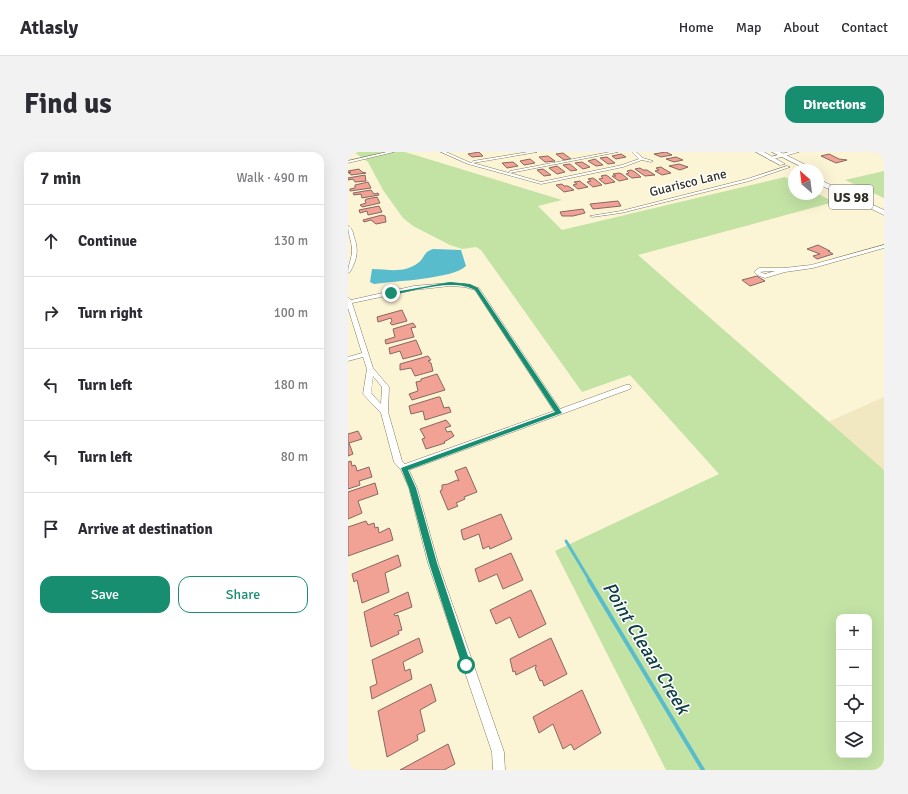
<!DOCTYPE html>
<html lang="en">
<head>
<meta charset="utf-8">
<style>
  body { margin:0; font-family:Signika,sans-serif; background:#f2f2f3; color:#2b2b33 }
  .controls { position:absolute; right:12px; bottom:12px; display:grid; overflow:hidden; border-radius:8px; box-shadow:0 4px 16px #0002 }
  .controls button { width:36px; height:36px; display:grid; place-items:center; padding:0; border:0; border-bottom:1px solid #e1e1e2; background:#fff; color:#2b2b33; font:20px sans-serif }
  .compass { position:absolute; left:440px; top:12px; width:36px; height:36px; border-radius:50%; background:#fff; box-shadow:0 4px 16px #0002; rotate:332deg }
  .stop { position:absolute; width:12px; height:12px; margin:-9px; border:3px solid #188e71; border-radius:50%; background:#fff }
  .stop.end { background:#188e71; border-color:#fff; box-shadow:0 1px 4px #0008 }
  .list { margin:0; padding:0; list-style:none }
  h2 { display:flex; justify-content:space-between; align-items:center; height:52px; margin:0; padding:0 16px; font-size:17px }
  h2 small { font-size:13px; font-weight:400; color:#7c7c81 }
  .list li { display:grid; grid-template-columns:26px 1fr auto; gap:12px; align-items:center; box-sizing:border-box; height:72px; padding:0 16px; border-top:1px solid #e1e1e2 }
  .list b { display:block; font-size:15px; white-space:nowrap }
  .list em { font-size:13px; font-style:normal; color:#7c7c81 }
  .actions { display:flex; gap:8px; padding:12px 16px }
  .actions a { flex:1; padding:9px 0; border:1px solid #188e71; border-radius:12px; text-align:center; font-size:14px; color:#188e71 }
  .actions .main { background:#188e71; color:#fff }
  .icon { flex:none; width:22px; height:22px; fill:none; stroke:currentColor; stroke-width:2; stroke-linecap:round; stroke-linejoin:round }
  .map { position:relative; flex:none; width:536px; height:618px; overflow:hidden; border-radius:12px }
  header { display:flex; align-items:center; gap:24px; box-sizing:border-box; height:56px; padding:0 20px; background:#fff; border-bottom:1px solid #e1e1e2 }
  header strong { font-size:19px }
  nav { display:flex; gap:22px; margin-inline-start:auto; font-size:14px }
  .intro { display:flex; align-items:center; justify-content:space-between; box-sizing:border-box; height:96px; padding:0 24px }
  h1 { margin:0; font-size:28px }
  .button { padding:10px 18px; border-radius:12px; background:#188e71; color:#fff; font-size:14px; font-weight:700 }
  main { display:flex; gap:24px; padding:0 24px }
  aside { flex:1; background:#fff; border-radius:12px; box-shadow:0 4px 16px #0002 }
  .map>svg:first-child { display:block }
  .built { fill:#f1e8c2 }
  .green { fill:#c2e3a4; fill-rule:evenodd }
  .water { fill:#58bccd }
  .lines { fill:none; stroke-linecap:round; stroke-linejoin:round }
  .stream-far1 { stroke:#58bccd; stroke-width:3 }
  .stream { stroke:#58bccd; stroke-width:4 }
  .building { fill:#f1a295; stroke:#876762 }
  .street-casing { stroke:#827b5f; stroke-width:1 }
  .secondary-casing { stroke:#827b5f; stroke-width:1 }
  .primary-casing { stroke:#827b5f; stroke-width:1 }
  .street { fill:#fff; fill-rule:evenodd }
  .secondary { fill:#fff; fill-rule:evenodd }
  .primary { fill:#fff; fill-rule:evenodd }
  .route { fill:#188e71 }
  .labels { text-anchor:middle; dominant-baseline:central; stroke-width:3; stroke-linejoin:round; paint-order:stroke }
  .far-street-label { font-size:13px; fill:#312f23; stroke:#fff }
  .shield { fill:#fff; stroke:#6f6d65; stroke-width:1 }
  .shield-label { font-size:14px; font-weight:bold; fill:#312f23 }
  .near-water-label { font-size:19px; font-style:italic; fill:#114047; stroke:#fff }
</style>
</head>
<body>
<header>
<strong>Atlasly</strong>
<nav><a>Home</a><a>Map</a><a>About</a><a>Contact</a></nav>
</header>
<div class="intro"><h1>Find us</h1><a class="button">Directions</a></div>
<main>
<aside>
<h2>7 min<small>Walk · 490 m</small></h2>
<ul class="list">
<li><svg class="icon" aria-label="ahead" viewBox="0 0 24 24"><path d="M12 20V5M6 11l6-6 6 6"/></svg><div><b>Continue</b></div><em>130 m</em></li>
<li><svg class="icon" aria-label="right" viewBox="0 0 24 24"><path d="M7 20v-9h11M14 6l5 5-5 5"/></svg><div><b>Turn right</b></div><em>100 m</em></li>
<li><svg class="icon" aria-label="left" viewBox="0 0 24 24"><path d="M17 20v-9H6M10 6l-5 5 5 5"/></svg><div><b>Turn left</b></div><em>180 m</em></li>
<li><svg class="icon" aria-label="left" viewBox="0 0 24 24"><path d="M17 20v-9H6M10 6l-5 5 5 5"/></svg><div><b>Turn left</b></div><em>80 m</em></li>
<li><svg class="icon" aria-label="arrive" viewBox="0 0 24 24"><path d="M6 21V4h12l-3 4 3 4H6"/></svg><div><b>Arrive at destination</b></div></li>
</ul>
<div class="actions"><a class="main">Save</a><a>Share</a></div>
</aside>
<div class="map">
<svg width="536" height="618" viewBox="0 0 536 618">
  <rect width="100%" height="100%" fill="#fbf4d5"/>
  <path class="built" d="M536 245V318L480 270Z"/>
  <path class="green" d="M6 0H57L214 48 190 54 214 78 437 25 446 30V42H470L486 50 290 103 536 318V618H318L207 399 371 322 282 223 234 240 133 98 128 95 114 97 102 93 65 74 55 66 35 38 20 10ZM491 465H521V603H491Z
    M536 19V46L497 28Z"/>
  <path class="water" d="M85 97 113 98 118 114C105 127 46 129 26 132L22 130 24 117C40 117 55 122 70 111 77 106 75 100 85 97Z"/>
  <g class="lines">
    <path class="stream-far1" d="M218 389 242 429"/>
    <path class="stream" d="M241 428 355 618"/>
  </g>
  <path class="building" d="M131 0 135 4 124 5 120 2Z
    M318 0 324 3 313 5 306 2Z
    M215 1 223 7 216 8 208 2Z
    M273 2 278 5 268 7 264 4Z
    M481 2 491 7 499 8 488 11 473 4Z
    M200 4 207 9 197 10 191 5Z
    M259 5 267 11 260 12 252 6Z
    M328 5 335 8 326 10 318 7Z
    M182 7 187 11 176 13 172 9Z
    M247 7 255 13 248 14 240 9Z
    M165 10 170 14 159 16 154 11Z
    M234 10 242 15 235 17 227 11Z
    M222 12 229 18 223 19 215 13Z
    M331 12 340 15 332 18 321 14Z
    M209 14 217 20 209 22 201 16Z
    M313 15 316 17 323 21 314 23 307 19 311 18 308 16Z
    M292 16 295 18H299L307 23 297 24 287 17Z
    M11 17 14 20 18 21 3 23 1 21 3 20 0 21V19Z
    M195 17 203 23 196 24 189 18Z
    M283 18 287 20 293 25 284 26 278 22 281 21 279 19Z
    M271 21 274 22 280 27 271 29 264 24H268L265 22Z
    M17 23 18 29 7 30 5 27 0 28V26Z
    M258 23 261 25 267 30 257 32 251 27 255 26 253 24Z
    M245 26 248 28 254 33 245 35 239 30 243 29 240 27Z
    M232 29 234 31 240 35 230 37 225 33 229 32 226 30Z
    M20 30 23 36 2 39V37L7 36V33Z
    M214 32 216 34H220L226 38 216 40 208 33Z
    M23 38 26 42 30 41 31 43 14 46 13 42 6 43 5 41Z
    M29 45 32 51 14 55 12 53 18 51 17 48 19 47Z
    M270 49 273 54 245 57 242 52Z
    M31 54 34 60 20 63 19 59 12 61 11 58Z
    M235 57 237 61 225 64H214L212 60Z
    M34 63 37 64 38 70 28 72 23 68 16 70 15 68Z
    M470 93 482 99H480L485 102 469 107 465 104 472 102 459 97Z
    M409 124 417 129 402 134 394 128Z
    M54 158 59 169 44 173 42 171 44 169 43 166 30 170 29 165Z
    M65 171 68 175 63 176 66 185 38 192 37 188 47 185 45 177Z
    M68 188 74 202 55 207 52 199 42 202 41 196Z
    M80 204 83 208 80 209 83 211 85 219 67 224 63 216 52 218V212Z
    M89 222 97 238 64 248 61 242 70 239 68 230 73 229V227Z
    M90 245H92L96 256 101 255 103 260 77 268 75 259 63 262 61 254Z
    M98 268 103 274 97 276 99 280 103 279 106 284 96 290 97 291 78 297 74 287 77 286 72 277Z
    M10 279 14 287 1 291 5 302 0 304V282Z
    M3 309 4 314 7 313 8 315 9 319 21 315 24 325 11 329 12 333 0 337V310Z
    M118 315 129 340 116 345 117 347 108 351 110 354 100 358 92 339 94 338V333L100 332 109 328 111 329 107 319Z
    M27 331 30 342 10 349 14 361 0 367V340Z
    M153 362 164 387 142 397 141 394 135 397 131 382 116 388 115 387 113 378Z
    M18 369 20 373 26 371 27 376 30 375 31 381 41 376 42 377 45 388 0 404V375Z
    M163 401 175 428 155 437 149 422 131 430 127 417Z
    M50 403 53 414 37 421 41 440 14 451 9 428 6 430 4 422Z
    M183 438 198 472 171 486 162 465 148 472 142 458Z
    M60 440 64 455 46 462 47 464 50 463 54 478 50 479 51 482 23 495 16 460Z
    M71 486 75 500 55 510 57 519 62 517 64 527 24 547 22 535 29 532 24 508Z
    M203 486 219 522 196 534 194 528 192 529 187 516 188 515V513L168 523 167 519 165 520 162 507Z
    M83 532 88 549 72 558 77 579 69 583 70 588 39 605 30 559Z
    M234 538 253 581 226 598 223 592 215 597 205 572 191 581 185 565Z
    M100 592 107 612 96 618H52Z"/>
  <g class="lines">
    <defs>
      <path id="street" d="M39 0H46L0 11V9Z
        M93 0H98L123 11 125 9 180 0H189L125 11 161 21 162 19 262 0H270L162 21 193 30 274 13 291 7 284 0H288L295 6 305 9 303 10 294 8 275 15 193 32 120 12Z
        M439 14 442 15 401 29 273 61 244 65 242 64 273 59 399 27Z
        M0 74C4 76 5 80 6 85 11 98 9 108 2 120L0 121C0 113 4 106 4 99 4 90 0 82 0 74Z
        M536 93V96L465 116 437 120 417 126 409 123 406 120 411 116H436L463 113ZM420 119H427L417 122 412 120Z
        M102 131 117 132 131 136 212 257 278 233H282L283 235 282 237 61 318 69 336 90 411 156 600 157 618H145L144 600 80 411 61 336 53 318 46 310 33 261 15 242 19 217 15 205 0 209V205L14 201 0 156V145L3 148 66 134ZM102 134 117 135 127 138 206 259 57 312 54 309 40 260 41 235 25 216 4 151 66 138ZM25 224 34 235 33 252 23 241Z"/>
      <path id="secondary" d="M441 0H451L422 8 419 6Z"/>
      <path id="primary" d="M408 0H416L437 12 432 13Z
        M424 0H432L468 18H460Z
        M470 27 536 58V63L470 32Z"/>
    </defs>
    <use href="#street" class="street-casing"/>
    <use href="#secondary" class="secondary-casing"/>
    <use href="#primary" class="primary-casing"/>
    <use href="#street" class="street"/>
    <use href="#secondary" class="secondary"/>
    <use href="#primary" class="primary"/>
  </g>
  <path class="route" d="M102 130 122 132 130 136 214 261 60 318 68 336 89 411 123 513 118 518 114 513 81 411 61 336 53 316 207 260 127 138C105 126 67 139 43 143L41 141Z"/>
  <g class="labels">
    <g class="far-street-label">
      <text transform="translate(340 31) rotate(-14)">Guarisco Lane</text>
    </g>
    <rect class="shield" x="481" y="33" width="44" height="24" rx="3"/>
    <g class="shield-label">
      <text x="503" y="45">US 98</text>
    </g>
    <g class="near-water-label">
      <text transform="translate(298 496) rotate(59)">Point Cleaar Creek</text>
    </g>
  </g>
</svg>
<div class="controls">
<button>+</button>
<button>−</button>
<button><svg class="icon" aria-label="locate" viewBox="0 0 24 24"><circle cx="12" cy="12" r="6"/><path d="M12 2v4M12 18v4M2 12h4M18 12h4"/></svg></button>
<button><svg class="icon" aria-label="layers" viewBox="0 0 24 24"><path d="M12 4l9 5-9 5-9-5zM3 14l9 5 9-5"/></svg></button>
</div>
<svg class="compass" viewBox="-18 -18 36 36"><path d="M0-13l5 13h-10z" fill="#e53935"/><path d="M0 13l5-13h-10z" fill="#7c7c81"/></svg>
<div class="stop" style="left:118px;top:513px"></div>
<div class="stop end" style="left:43px;top:141px"></div>
</div>
</main>
</body>
</html>
